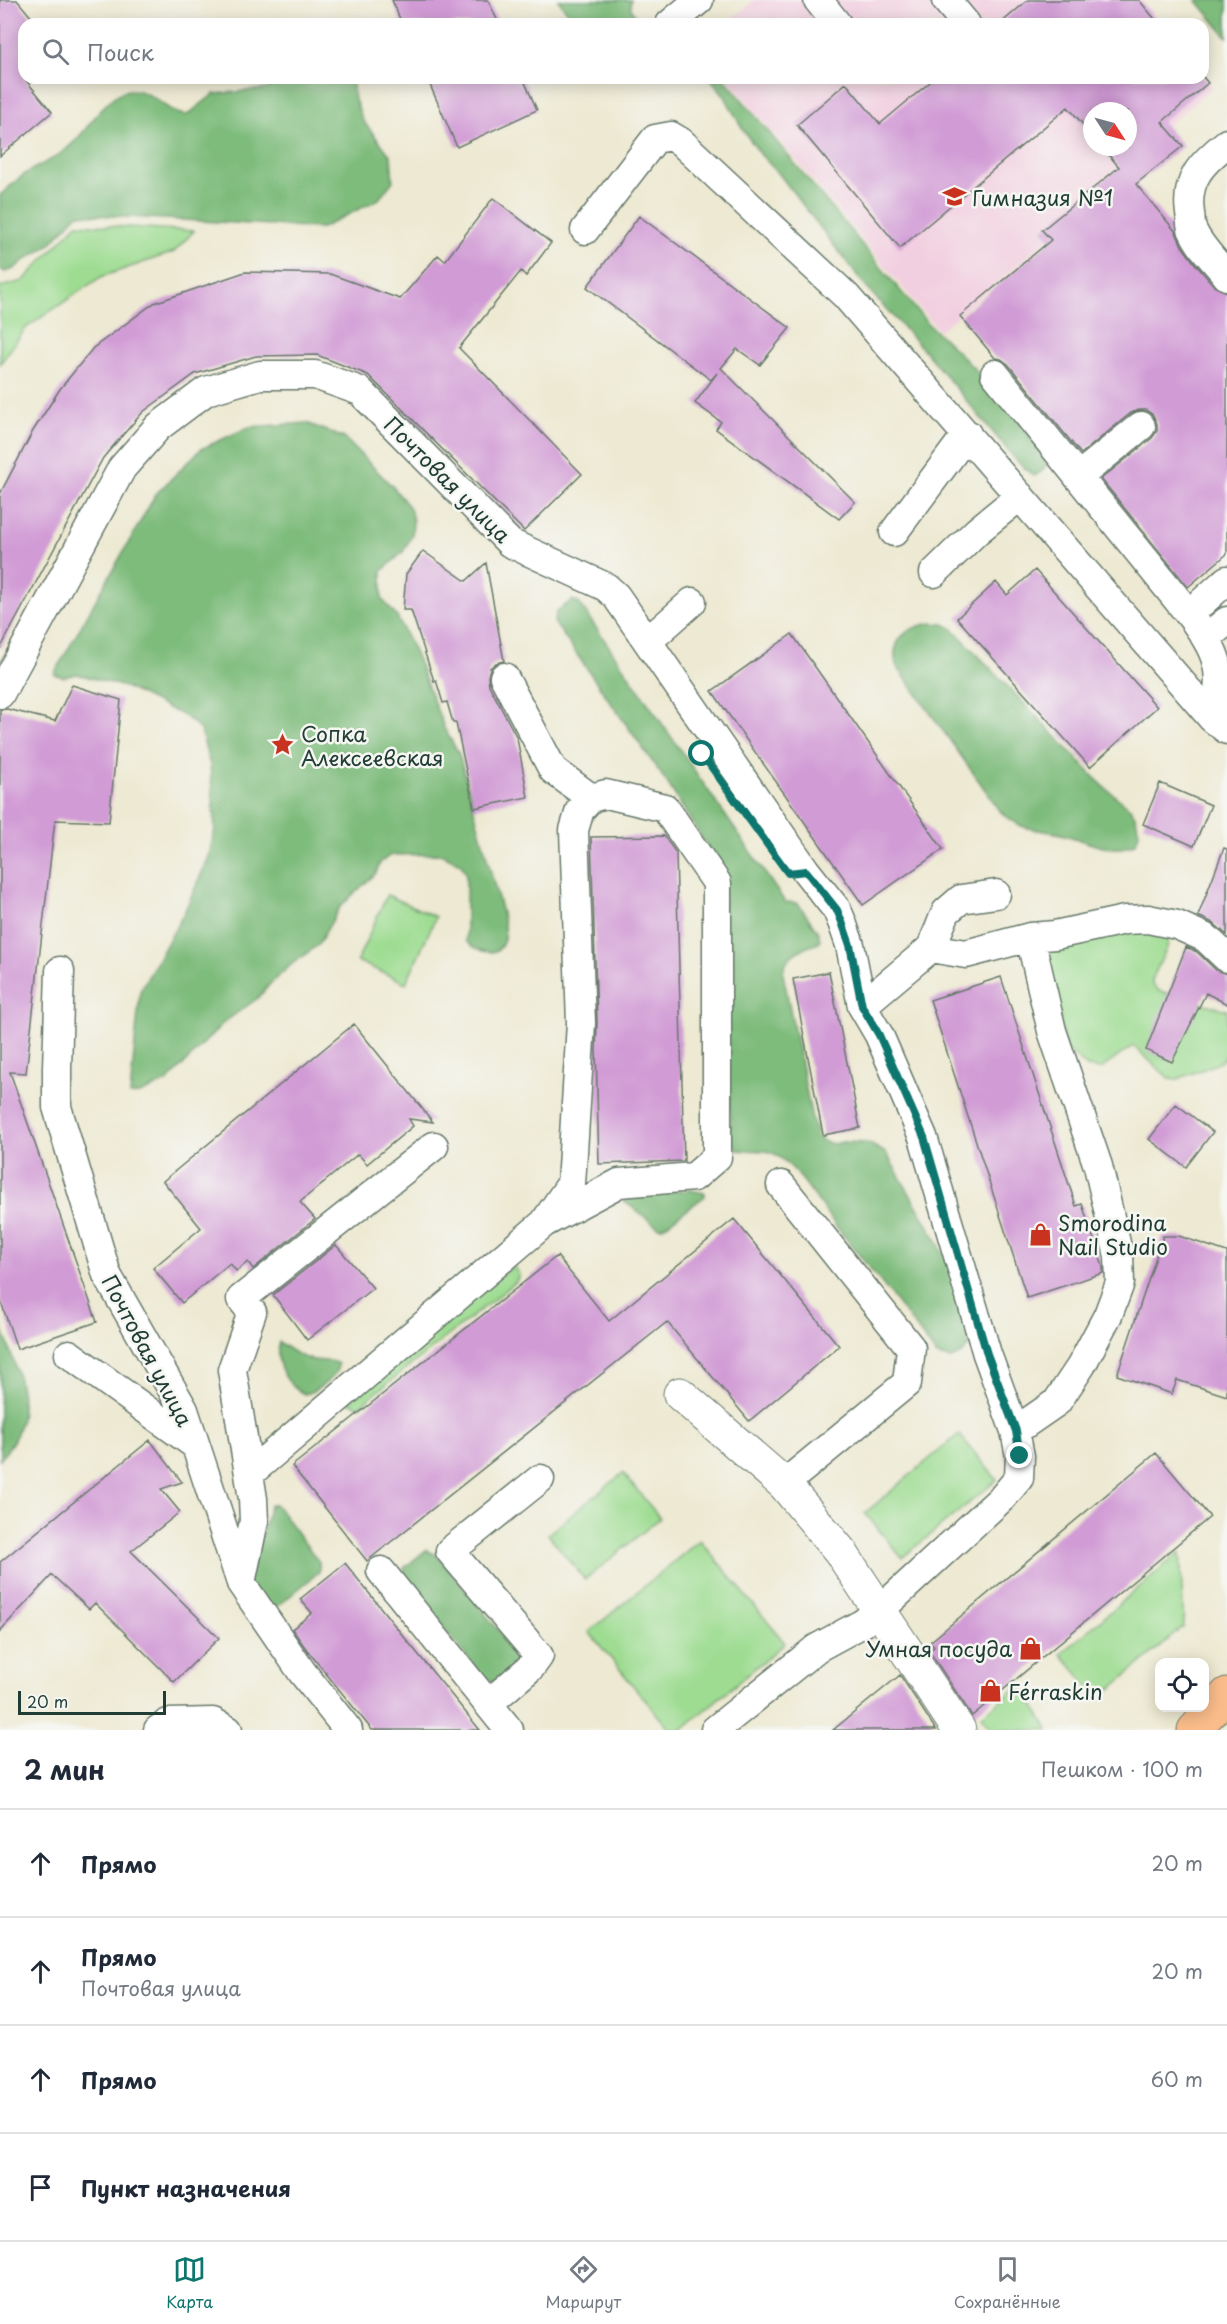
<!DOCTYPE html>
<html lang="ru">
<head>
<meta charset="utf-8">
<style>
  body { margin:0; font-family:"Playpen Sans",sans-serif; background:#f2f2f3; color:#1f2937 }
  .controls { position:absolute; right:18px; bottom:18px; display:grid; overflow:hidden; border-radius:12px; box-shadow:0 3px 15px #0003 }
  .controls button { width:54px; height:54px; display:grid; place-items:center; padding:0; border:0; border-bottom:2px solid #e0e1e3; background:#fff; color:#1f2937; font:30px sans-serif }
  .compass { position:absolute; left:1083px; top:102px; width:54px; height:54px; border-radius:50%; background:#fff; box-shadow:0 3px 15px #0003; rotate:126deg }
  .scale { position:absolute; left:18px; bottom:15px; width:148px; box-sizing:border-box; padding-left:6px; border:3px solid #1f3d34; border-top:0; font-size:16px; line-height:21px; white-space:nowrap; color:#1f3d34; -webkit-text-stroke:4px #f6f6f2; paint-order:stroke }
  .stop { position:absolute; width:18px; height:18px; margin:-14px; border:4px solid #0f766e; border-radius:50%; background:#fff }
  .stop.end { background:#0f766e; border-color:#fff; box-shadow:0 2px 6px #0008 }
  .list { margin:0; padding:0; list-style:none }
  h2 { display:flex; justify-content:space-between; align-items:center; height:78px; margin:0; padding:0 24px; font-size:26px }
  h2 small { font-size:20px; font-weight:400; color:#747a83 }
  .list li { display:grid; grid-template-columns:39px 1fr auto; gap:18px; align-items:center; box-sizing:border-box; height:108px; padding:0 24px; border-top:2px solid #e0e1e3 }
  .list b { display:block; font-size:22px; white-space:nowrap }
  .list p { margin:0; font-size:20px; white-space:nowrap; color:#747a83 }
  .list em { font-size:20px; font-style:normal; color:#747a83 }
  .icon { flex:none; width:33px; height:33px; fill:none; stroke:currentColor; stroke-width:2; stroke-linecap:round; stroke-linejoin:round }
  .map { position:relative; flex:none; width:1227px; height:1730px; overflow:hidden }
  .search { position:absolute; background:#fff; box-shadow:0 3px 15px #0003; left:18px; right:18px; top:18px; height:66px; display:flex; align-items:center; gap:15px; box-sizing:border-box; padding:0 21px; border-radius:18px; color:#747a83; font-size:22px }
  .sheet { height:510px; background:#fff }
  nav { display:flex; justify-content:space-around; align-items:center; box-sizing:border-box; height:84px; border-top:2px solid #e0e1e3; background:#fff; font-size:16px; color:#747a83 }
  nav a { display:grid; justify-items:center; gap:3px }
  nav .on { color:#0f766e }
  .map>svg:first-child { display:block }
  .built { fill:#f2cfe0; fill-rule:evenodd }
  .green { fill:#9ddc91; stroke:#5e8c62; stroke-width:1.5 }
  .forest { fill:#7ebc7b; stroke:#4e7c58; stroke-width:1.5 }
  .building { fill:#d19bd5 }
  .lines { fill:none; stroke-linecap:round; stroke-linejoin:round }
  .service-casing { stroke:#67796b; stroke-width:31 }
  .minor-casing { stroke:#67796b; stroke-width:35 }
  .primary-casing { stroke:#67796b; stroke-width:35 }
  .service { stroke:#fff; stroke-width:28 }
  .minor { stroke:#fff; stroke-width:33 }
  .primary { stroke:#f9bc8a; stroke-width:33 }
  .route { stroke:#0f766e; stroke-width:8 }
  .labels { text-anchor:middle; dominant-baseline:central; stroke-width:5; stroke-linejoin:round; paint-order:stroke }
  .poi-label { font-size:21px; fill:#1f3d34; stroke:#f6f6f2; text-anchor:start }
  .street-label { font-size:21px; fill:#1f3d34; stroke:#f6f6f2 }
</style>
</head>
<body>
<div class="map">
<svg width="1227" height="1730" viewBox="0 0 1227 1730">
  <rect width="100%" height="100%" fill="#f6f6f2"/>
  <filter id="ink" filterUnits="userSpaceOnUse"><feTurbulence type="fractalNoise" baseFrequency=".0167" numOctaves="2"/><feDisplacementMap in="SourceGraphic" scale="12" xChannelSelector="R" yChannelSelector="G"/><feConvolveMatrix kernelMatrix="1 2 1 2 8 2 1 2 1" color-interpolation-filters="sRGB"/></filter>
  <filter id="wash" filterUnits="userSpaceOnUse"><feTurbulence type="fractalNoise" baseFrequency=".008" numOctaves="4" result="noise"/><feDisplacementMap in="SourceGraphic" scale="24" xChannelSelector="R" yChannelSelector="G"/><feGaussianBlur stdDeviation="1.35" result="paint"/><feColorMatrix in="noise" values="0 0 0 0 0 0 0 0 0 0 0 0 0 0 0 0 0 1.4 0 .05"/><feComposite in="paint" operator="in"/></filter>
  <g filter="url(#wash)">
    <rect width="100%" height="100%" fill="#ede9d2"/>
    <path class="built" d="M755 0H1141L1161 24H725Z
      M1203 75 1213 87 1041 230 1048 239 939 331 727 78H1203ZM1092 111H1128V147H1092Z"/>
    <path class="green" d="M77 224 194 231 174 252 101 277 26 328 0 364V287L23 281Z
      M387 895 436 917 406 983 357 961Z
      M1130 927 1169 935 1168 945 1152 980V984L1159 991 1227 1010V1055L1220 1062 1204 1069 1175 1080 1169 1078 1133 1046 1101 1069 1087 1067 1065 1047 1045 946Z
      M513 1266 519 1274 516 1282 359 1406 348 1402Z
      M959 1434 997 1480 902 1558 865 1513Z
      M623 1473 660 1518 585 1580 548 1534Z
      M700 1540 785 1643 681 1730H670L589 1632Z
      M1180 1552 1184 1626 1099 1699 1061 1654Z
      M1020 1685 1049 1730H992L981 1716Z"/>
    <path class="forest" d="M558 0H631C628 10 636 16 642 24H577Z
      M1196 0H1227V37Z
      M288 78H352L354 97 363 121 391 156 393 181 379 199 322 228 78 214 48 246 26 259 14 269 5 272 0 269V195C9 188 18 178 28 172 45 162 61 156 74 142 88 129 110 90 130 90 156 90 165 114 187 115L214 94 266 89Z
      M710 78H724L928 324C973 365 1016 409 1046 463 1045 470 1041 473 1034 476L1017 461 923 349 866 287 779 174 761 155 743 130 724 95Z
      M307 423 344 438 393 487 410 508 413 521 412 535 403 552 382 571V599L397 617 417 658 444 728 459 754 502 913C503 921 506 930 504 938 500 960 477 952 466 941V874L461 864 442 854 391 855 380 863 376 873 340 907 318 945 292 964 270 984 258 998 223 1023 167 1082 140 1094 130 1095 140 991 183 915 208 859 215 829 210 765 201 731 193 722 182 715 125 687 77 674 63 677 54 674 156 494 201 449 249 427Z
      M573 600 579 603 785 902 798 903 818 932 820 940 818 943C801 950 785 953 783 974L811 1114 817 1137 825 1142 834 1144 842 1142 868 1143 886 1153 934 1235 973 1314 974 1340 962 1354 951 1359 937 1356C905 1311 870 1269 836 1226 818 1203 802 1173 778 1156 767 1147 751 1152 738 1150L731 1140 723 872 668 784 554 622 557 611Z
      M931 623 944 624 952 628 1103 786 1131 809 1136 818 1139 833 1136 843C1113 856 1089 842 1065 835 1038 827 1026 835 1001 812L896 665C890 640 907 627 931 623Z
      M691 1190 705 1193V1196L663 1227H658L624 1201 623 1196Z
      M0 1321C10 1354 30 1393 19 1427 16 1440 7 1450 0 1460Z
      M279 1342C289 1349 302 1359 314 1360 323 1362 331 1359 338 1364 339 1376 315 1393 304 1394 285 1385 274 1361 279 1342Z
      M270 1505H276L319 1562V1572L273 1610 247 1584Z
      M426 1550 437 1555 517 1653 515 1666 495 1682 483 1677 404 1579V1568Z"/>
    <g id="blocks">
      <path class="building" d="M0 0H17L37 24H24V78L52 112 0 156Z
        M392 0H488L499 24H402Z
        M1028 0H1139L1159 24H1000Z
        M1203 77 1208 83 1162 122 1183 146 1136 184 1176 232 1182 246 1196 265 1215 287 1227 292V554L1188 587 1101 479 1152 438 1157 431V424L1153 415 1146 410H1139L1131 413 1081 454 1008 364 1001 359 995 358 960 316 1051 240 1042 230 1119 167 1102 147H1128V111H1092V135L1068 107 900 248 797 125 846 83 880 124 935 78Z
        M427 78H523L537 110 457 147Z
        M493 198 551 243 526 276 521 271 459 348 582 474 524 531 368 375 317 355 256 356 195 374 143 412 121 437 103 458 0 649V494L33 431 60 389 93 348 154 303 245 272 330 274 400 299 438 255 445 261Z
        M639 216 790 328 760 365 737 349 721 368 855 502 839 519 716 429 721 422 695 403 717 373 711 380 587 287Z
        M423 551 466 581 486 563 504 661 496 663 490 668 488 677 489 685 517 738 528 797 474 808 456 723H453L447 702 443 703 436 680 434 681 411 610H403L406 574Z
        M1035 570 1157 707 1090 767 957 618 996 582 1007 595Z
        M792 634 943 849 863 905 712 691Z
        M72 685 121 700 109 822 55 820 26 1073 10 1072 97 1322 17 1349 0 1299V710L7 709 55 721Z
        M1160 783 1211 805 1194 846 1143 824Z
        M664 836 676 853 684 1161 599 1164 596 1051 597 1022 591 837Z
        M1224 848 1227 849V935L1213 923 1198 916Z
        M1186 947 1197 952 1216 970 1227 974V1004L1206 993 1172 1062 1146 1050Z
        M829 972 860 1128 823 1135 793 979Z
        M1001 977 1076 1206 1082 1204 1103 1267V1273L1027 1298 930 1000Z
        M354 1024 433 1122 409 1119 413 1126 367 1164 358 1154 300 1202 315 1219 253 1269 248 1262 236 1271 230 1263 182 1303 153 1268 201 1228 163 1181Z
        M1176 1104 1213 1132 1186 1167 1149 1139Z
        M734 1219 839 1346 749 1421 667 1322 367 1561 292 1466 557 1256 609 1321Z
        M1163 1236H1179L1227 1252V1396L1177 1380 1172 1394 1117 1375Z
        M336 1245 373 1288 307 1340 273 1295Z
        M150 1440 182 1482 161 1489 180 1512 131 1551 219 1638 174 1682 95 1603 89 1609 52 1575 0 1631V1562Z
        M1156 1453 1210 1517 972 1716 929 1651 934 1647 930 1642Z
        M345 1563 396 1627 480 1730H372L307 1650 292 1629 312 1613 300 1599Z
        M900 1675 936 1730H833Z"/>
    </g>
  </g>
  <g filter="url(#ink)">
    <use href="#blocks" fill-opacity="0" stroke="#67796b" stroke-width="1.5"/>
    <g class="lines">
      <defs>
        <path id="service" d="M818 0 837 24
          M946 0 966 24
          M670 24 699 0
          M1227 143C1202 163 1185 179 1190 213 1191 218 1190 226 1193 231 1200 247 1216 262 1227 276
          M585 230 655 139 671 136 681 142 846 296 1212 718 1227 730
          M995 374 1189 614
          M1078 477 1141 426
          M894 532 967 434
          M934 573 977 531 1020 496
          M1207 637 1227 621
          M648 641 692 602
          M504 677 553 770 591 798
          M0 694 122 468 158 427 206 391 260 375H315L360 391 510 543 606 587 616 596 806 871 837 910 842 922 850 945 862 1006 879 1035 923 1137 987 1354 1015 1431
          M1212 718C1227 673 1217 650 1189 614L1227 580
          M931 948 946 912 961 899 996 894
          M60 971 57 1068V1107L107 1275 184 1410 241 1583 302 1672 348 1730
          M862 1006 931 948 966 954 1030 937 1055 935 1125 920 1148 919 1177 925 1206 938 1227 958
          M781 1185 911 1348 907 1383 784 1484
          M69 1354 195 1445
          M249 1474 232 1370 252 1312 241 1299 434 1146
          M381 1571 509 1730
          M241 1583 254 1521 253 1499 249 1474 544 1223 619 1183 694 1177 717 1157V883L665 808 606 794 591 798 580 810 574 830 581 1023 571 1184 544 1223
          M488 1704 531 1667 539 1656 450 1551 540 1479
          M158 1730 168 1723 213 1722 228 1730
          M715 1730 817 1648 863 1623 880 1610 1003 1497 1019 1478 1020 1456 1015 1431 1057 1402 1081 1366 1108 1315 1120 1283 1119 1256 1098 1166 1052 1031 1030 937"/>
        <path id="minor" d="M680 1394 784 1484 840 1551 959 1730"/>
        <path id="primary" d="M1194 1730 1227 1694"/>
      </defs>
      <use href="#service" class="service-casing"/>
      <use href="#minor" class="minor-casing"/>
      <use href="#primary" class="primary-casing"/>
      <use href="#service" class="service"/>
      <use href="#minor" class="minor"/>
      <use href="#primary" class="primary"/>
    </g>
  </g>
  <g class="lines" filter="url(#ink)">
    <path class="route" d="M702 754 788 873 806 871 837 910 842 922 850 945 862 1006 879 1035 924 1137 987 1354 1016 1431 1020 1456"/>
  </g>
  <defs>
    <symbol id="school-bare" viewBox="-9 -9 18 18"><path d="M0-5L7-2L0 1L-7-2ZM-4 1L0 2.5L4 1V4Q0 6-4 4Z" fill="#c8321e" stroke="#f6f6f2" stroke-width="2.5" paint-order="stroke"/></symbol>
    <symbol id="sight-bare" viewBox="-9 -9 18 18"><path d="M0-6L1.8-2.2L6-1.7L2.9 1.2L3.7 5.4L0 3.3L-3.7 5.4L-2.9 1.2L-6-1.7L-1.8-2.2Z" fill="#c8321e" stroke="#f6f6f2" stroke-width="2.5" paint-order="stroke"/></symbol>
    <symbol id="shop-bare" viewBox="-9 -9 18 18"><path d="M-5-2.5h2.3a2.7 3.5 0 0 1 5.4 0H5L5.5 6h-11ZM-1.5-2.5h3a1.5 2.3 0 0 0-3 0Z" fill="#c8321e" stroke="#f6f6f2" stroke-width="2.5" paint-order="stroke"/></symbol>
  </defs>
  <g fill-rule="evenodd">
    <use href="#school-bare" x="938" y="180" width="33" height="33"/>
    <use href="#sight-bare" x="266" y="728" width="33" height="33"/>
    <use href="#shop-bare" x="1024" y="1218" width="33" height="33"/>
    <use href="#shop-bare" x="1014" y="1632" width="33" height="33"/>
    <use href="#shop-bare" x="974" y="1674" width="33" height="33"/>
  </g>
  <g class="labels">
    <g class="poi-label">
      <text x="972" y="197">Гимназия №1</text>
      <text x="301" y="733">Сопка<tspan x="301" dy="24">Алексеевская</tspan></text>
      <text x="1058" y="1222">Smorodina<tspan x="1058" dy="24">Nail Studio</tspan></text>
      <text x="1012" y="1648" text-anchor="end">Умная посуда</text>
      <text x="1008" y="1691">Férraskin</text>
    </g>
    <g class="street-label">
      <text transform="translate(448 479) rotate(45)">Почтовая улица</text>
      <text transform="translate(148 1350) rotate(62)">Почтовая улица</text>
    </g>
  </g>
</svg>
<div class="controls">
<button><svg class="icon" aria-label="locate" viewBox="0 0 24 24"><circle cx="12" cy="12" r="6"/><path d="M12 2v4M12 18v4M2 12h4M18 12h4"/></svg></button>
</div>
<svg class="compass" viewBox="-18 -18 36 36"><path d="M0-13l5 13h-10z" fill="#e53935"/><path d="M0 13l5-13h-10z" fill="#747a83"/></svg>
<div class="scale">20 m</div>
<div class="stop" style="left:702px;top:754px"></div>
<div class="stop end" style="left:1020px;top:1456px"></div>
<div class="search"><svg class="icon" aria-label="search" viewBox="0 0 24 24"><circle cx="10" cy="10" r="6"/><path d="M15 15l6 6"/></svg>Поиск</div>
</div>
<section class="sheet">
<h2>2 мин<small>Пешком · 100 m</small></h2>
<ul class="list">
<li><svg class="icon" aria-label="ahead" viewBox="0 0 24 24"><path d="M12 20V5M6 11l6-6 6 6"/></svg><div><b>Прямо</b></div><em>20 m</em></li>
<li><svg class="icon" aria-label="ahead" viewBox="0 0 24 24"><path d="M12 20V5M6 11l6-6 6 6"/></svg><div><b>Прямо</b><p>Почтовая улица</p></div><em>20 m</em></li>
<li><svg class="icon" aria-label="ahead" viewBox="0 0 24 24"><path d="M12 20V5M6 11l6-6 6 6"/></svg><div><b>Прямо</b></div><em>60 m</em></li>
<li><svg class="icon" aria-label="arrive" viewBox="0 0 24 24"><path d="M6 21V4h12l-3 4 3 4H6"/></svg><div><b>Пункт назначения</b></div></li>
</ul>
</section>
<nav>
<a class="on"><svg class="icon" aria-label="map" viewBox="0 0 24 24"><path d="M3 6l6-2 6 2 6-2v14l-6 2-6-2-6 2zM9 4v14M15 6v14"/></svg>Карта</a>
<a><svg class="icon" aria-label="directions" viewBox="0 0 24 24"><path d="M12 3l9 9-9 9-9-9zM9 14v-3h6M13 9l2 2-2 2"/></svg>Маршрут</a>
<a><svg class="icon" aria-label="saved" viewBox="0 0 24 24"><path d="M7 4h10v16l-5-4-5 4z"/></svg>Сохранённые</a>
</nav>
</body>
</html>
